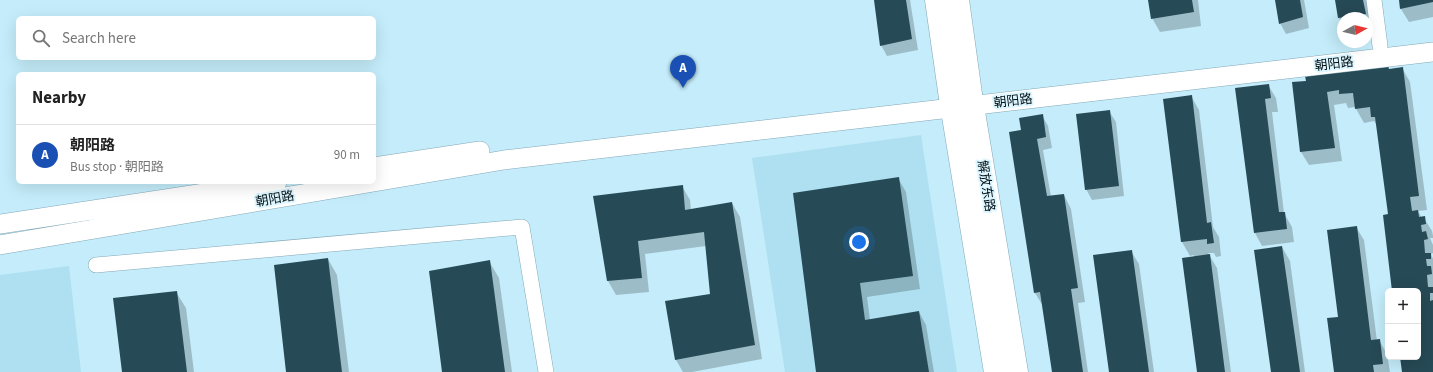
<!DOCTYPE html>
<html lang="en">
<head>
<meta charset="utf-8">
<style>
  body { margin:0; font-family:"Source Sans 3","Noto Sans SC",sans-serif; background:#f6f6f6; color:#222 }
  .controls { position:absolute; right:12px; bottom:12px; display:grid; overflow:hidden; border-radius:6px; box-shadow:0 4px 16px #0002 }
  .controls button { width:36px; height:36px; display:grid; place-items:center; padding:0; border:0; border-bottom:1px solid #e0e0e0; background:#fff; color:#222; font:20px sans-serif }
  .compass { position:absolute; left:1337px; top:12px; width:36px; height:36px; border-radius:50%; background:#fff; box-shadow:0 4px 16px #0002; rotate:82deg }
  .you { position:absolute; left:859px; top:242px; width:14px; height:14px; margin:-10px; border:3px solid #fff; border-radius:50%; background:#1a73e8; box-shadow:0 0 0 6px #1a73e833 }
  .badge { display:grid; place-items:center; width:26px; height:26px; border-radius:50%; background:#1a73e8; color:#fff; font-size:13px; font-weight:700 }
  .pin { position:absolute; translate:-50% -33px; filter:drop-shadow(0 1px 2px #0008) }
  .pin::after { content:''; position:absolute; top:21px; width:14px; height:12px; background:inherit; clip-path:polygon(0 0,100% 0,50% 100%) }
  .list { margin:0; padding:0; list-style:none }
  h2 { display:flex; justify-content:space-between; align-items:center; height:52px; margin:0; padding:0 16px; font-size:17px }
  h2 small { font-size:13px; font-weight:400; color:#767676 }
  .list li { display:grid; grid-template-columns:26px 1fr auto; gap:12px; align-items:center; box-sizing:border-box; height:60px; padding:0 16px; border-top:1px solid #e0e0e0 }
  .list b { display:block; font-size:15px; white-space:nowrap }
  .list p { margin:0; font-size:13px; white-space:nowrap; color:#767676 }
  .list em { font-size:13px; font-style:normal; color:#767676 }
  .icon { flex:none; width:22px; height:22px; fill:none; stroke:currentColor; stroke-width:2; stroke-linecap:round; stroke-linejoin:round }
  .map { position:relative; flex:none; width:1433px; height:372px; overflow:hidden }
  .search { position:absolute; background:#fff; box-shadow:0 4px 16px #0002; left:16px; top:16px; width:360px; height:44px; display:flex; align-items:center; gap:10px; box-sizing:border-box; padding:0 14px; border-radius:6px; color:#767676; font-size:15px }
  .panel { position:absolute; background:#fff; box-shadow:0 4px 16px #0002; left:16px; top:72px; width:360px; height:112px; border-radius:6px }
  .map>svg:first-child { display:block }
  .built { fill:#aee0f1 }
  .shadow { fill:#0003 }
  .building { fill:#264a56 }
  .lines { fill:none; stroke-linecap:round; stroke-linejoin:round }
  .minor-casing { stroke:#83a9b7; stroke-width:16 }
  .tertiary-casing { stroke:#83a9b7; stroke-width:20 }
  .secondary-casing { stroke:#83a9b7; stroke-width:23 }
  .minor { stroke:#fff; stroke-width:15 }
  .tertiary { stroke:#fff; stroke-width:19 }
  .secondary { stroke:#fff; stroke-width:22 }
  .labels { text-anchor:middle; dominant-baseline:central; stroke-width:4; stroke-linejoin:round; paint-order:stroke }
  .street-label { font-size:13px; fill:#031115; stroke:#def6ff }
</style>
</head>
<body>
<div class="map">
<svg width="1433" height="372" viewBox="0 0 1433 372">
  <rect width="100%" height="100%" fill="#c4ecfa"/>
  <path class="built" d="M921 135 957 372H785L752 158Z
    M69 266 81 372H0V275Z"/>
  <path class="shadow" d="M875 0H910L918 50 887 56 881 45Z
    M1149 0H1198L1201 26 1160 32 1152 18Z
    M1276 0H1304L1309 28 1286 34 1280 23Z
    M1336 0H1368L1373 28 1367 29V18H1343V25L1339 18Z
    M1400 0H1433V17L1409 22 1401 9Z
    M1402 68 1410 82 1427 210 1418 211 1422 218H1424L1432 231 1433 236V238H1430L1433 245V253L1431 254 1433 259V372H1403L1401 357H1418V291H1393L1389 215 1378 127 1374 121 1364 123 1355 107 1348 108 1346 103 1334 105 1342 161 1309 165 1301 152 1293 83Z
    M1268 85 1276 98 1278 112H1272L1284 213 1292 227 1294 242 1262 246 1255 233 1236 89Z
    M1191 96 1199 110 1213 227 1219 237 1221 256 1216 257 1214 253H1208L1217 268 1231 372H1199L1194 257V255L1190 256 1182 242 1164 100Z
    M1109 111 1116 122 1124 196 1092 200 1086 189Z
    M1042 115 1048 126 1052 148 1043 150 1051 197 1064 195 1071 209 1085 302 1078 303 1088 372H1053L1043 306 1035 293 1022 131Z
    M898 178 906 192 920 289 867 297 870 320 919 312 926 325 934 372H817Z
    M682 186 690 200 691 210 732 203 740 217 762 359 692 372H683L676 360 666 302 711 295 706 246 645 254 649 292 616 295 608 281 594 197Z
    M1356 227 1364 240 1377 341 1379 340 1387 354 1390 372H1335L1339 318Z
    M1282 247 1290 261 1305 372H1272Z
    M1131 251 1139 264 1154 372H1110Z
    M328 259 337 275 349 372H287Z
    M489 261 499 278 512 372H443Z
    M176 292 186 308 194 372H123Z"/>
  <path class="building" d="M874 0H906L912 39 880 46Z
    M1148 0H1192L1194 12 1151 19Z
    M1275 0H1300L1303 17 1279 24Z
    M1335 0H1363L1366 14 1338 18Z
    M1399 0H1433V2L1400 9Z
    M1388 65 1389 69 1403 67 1419 196 1410 197 1412 211 1418 210 1419 217 1425 216 1426 224 1421 225 1422 232 1426 231 1428 239 1424 240 1425 253H1431V259H1426L1427 266H1431L1432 274 1427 275 1428 287H1433V293H1430V301L1433 300V372H1402L1400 357H1418V291H1392L1383 215 1388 214 1375 117H1371L1370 107 1355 109 1353 93 1339 94V90L1327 92 1335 148 1300 152 1292 82 1306 81 1305 76Z
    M1269 84 1271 98 1265 99 1279 212H1285L1287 229 1254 233 1235 88Z
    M1192 95 1207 223 1211 222 1214 243 1207 244V239L1181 242 1163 99Z
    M1110 110 1119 186 1085 190 1076 114Z
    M1043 114 1046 137 1037 139 1047 196 1064 194 1078 288 1071 289 1083 372H1052L1040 292 1034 293 1009 132 1021 130 1019 118Z
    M899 177 913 276 860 283 865 320 919 311 929 372H816L793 193Z
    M683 185 685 210 732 202 755 345 675 360 665 301 710 294 704 232 638 241 642 278 607 281 593 196Z
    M1357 226 1371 340 1380 339 1383 364 1373 365 1374 372H1334L1327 318 1338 317 1327 230Z
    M1282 246 1300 372H1271L1254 250Z
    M1132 250 1149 372H1109L1093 255Z
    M1210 254 1225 372H1197L1182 258Z
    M328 258 342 372H286L274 265Z
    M490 260 505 372H442L429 271Z
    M177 291 187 372H122L113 298Z"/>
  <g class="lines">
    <defs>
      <path id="minor" d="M1374 0 1380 46
        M96 265 522 227 546 372"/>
      <path id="tertiary" d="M374 167 480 151
        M0 224 277 182
        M0 245 504 160 1433 52"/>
      <path id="secondary" d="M936 0 950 98 995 372
        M958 0 971 94 1017 372"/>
    </defs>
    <use href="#minor" class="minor-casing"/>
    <use href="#tertiary" class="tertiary-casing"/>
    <use href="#secondary" class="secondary-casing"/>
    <use href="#minor" class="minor"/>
    <use href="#tertiary" class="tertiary"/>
    <use href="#secondary" class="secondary"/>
  </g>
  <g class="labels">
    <g class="street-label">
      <text transform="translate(1334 64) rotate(-7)">朝阳路</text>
      <text transform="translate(1013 101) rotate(-7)">朝阳路</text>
      <text transform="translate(986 186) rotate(81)">解放东路</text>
      <text transform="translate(275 199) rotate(-10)">朝阳路</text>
    </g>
  </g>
</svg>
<div class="controls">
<button>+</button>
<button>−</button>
</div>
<svg class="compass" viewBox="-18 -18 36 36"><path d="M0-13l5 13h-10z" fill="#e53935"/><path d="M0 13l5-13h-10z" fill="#767676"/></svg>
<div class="you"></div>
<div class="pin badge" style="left:683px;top:88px;background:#1a4fb4">A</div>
<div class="search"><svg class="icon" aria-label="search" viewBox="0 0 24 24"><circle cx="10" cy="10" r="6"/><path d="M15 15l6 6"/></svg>Search here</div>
<section class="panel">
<h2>Nearby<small></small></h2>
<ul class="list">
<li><span class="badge" style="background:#1a4fb4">A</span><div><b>朝阳路</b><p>Bus stop · 朝阳路</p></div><em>90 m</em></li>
</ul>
</section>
</div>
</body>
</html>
